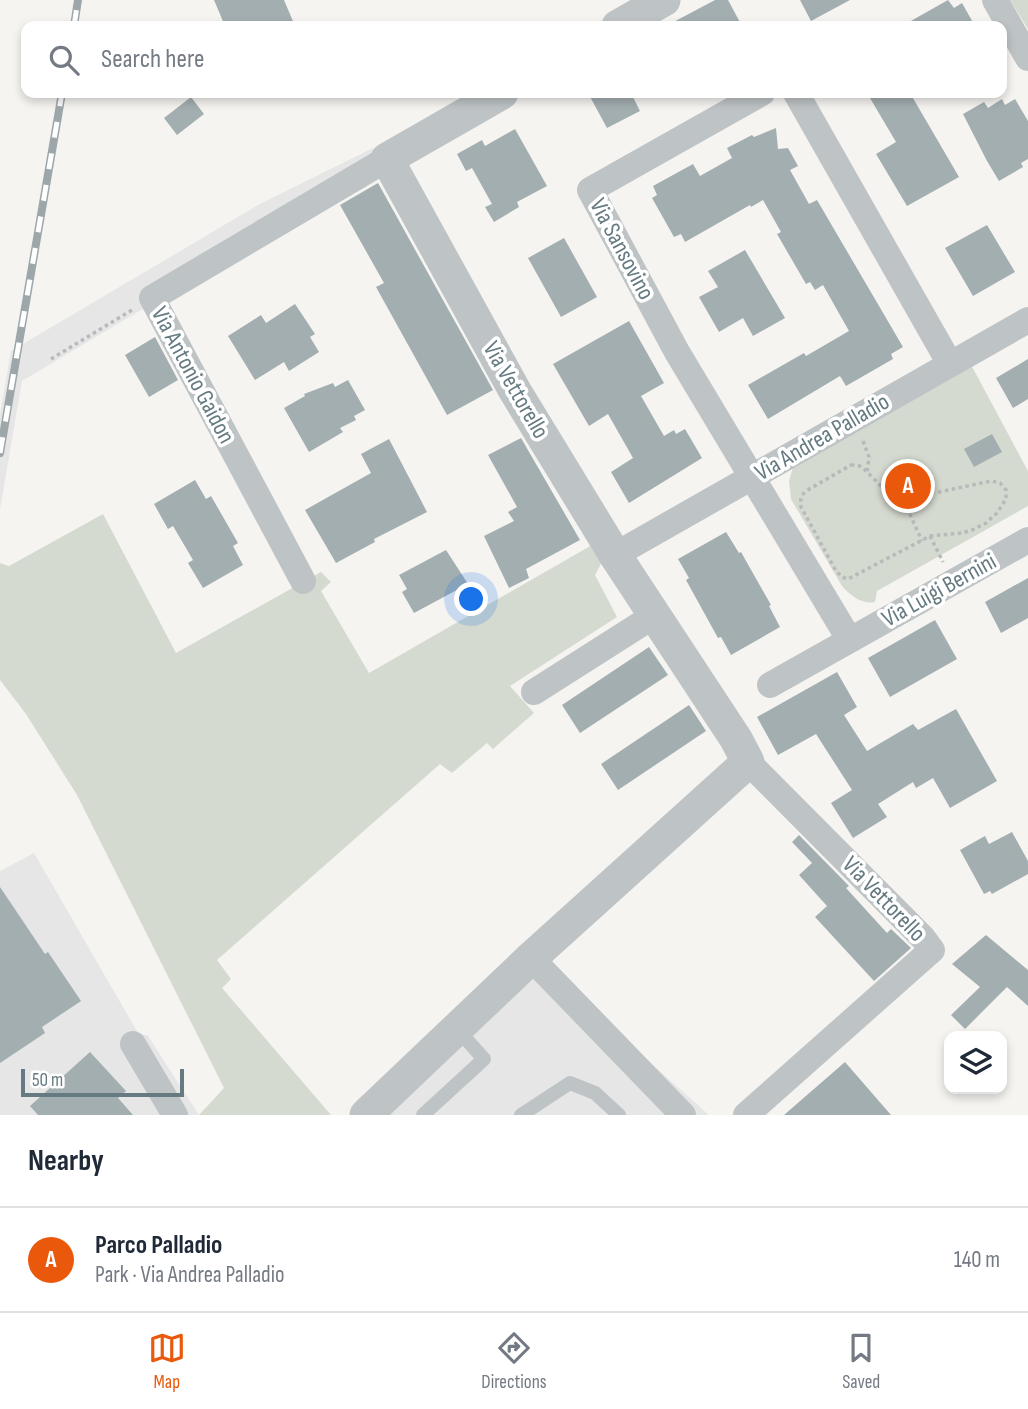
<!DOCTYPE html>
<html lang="en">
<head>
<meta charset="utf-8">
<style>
  body { margin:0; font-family:"Sofia Sans Condensed",sans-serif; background:#f2f2f3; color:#1f2937 }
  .controls { position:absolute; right:21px; bottom:21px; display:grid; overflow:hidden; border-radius:14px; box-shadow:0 4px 10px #0003 }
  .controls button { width:63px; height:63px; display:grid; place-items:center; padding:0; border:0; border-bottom:2px solid #e0e1e3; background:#fff; color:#1f2937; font:35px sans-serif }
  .scale { position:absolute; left:21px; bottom:18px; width:163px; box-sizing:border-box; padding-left:7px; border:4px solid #657a81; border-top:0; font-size:19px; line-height:24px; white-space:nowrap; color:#657a81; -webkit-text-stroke:5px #fff; paint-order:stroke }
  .you { position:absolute; left:472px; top:600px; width:24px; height:24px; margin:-18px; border:5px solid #fff; border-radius:50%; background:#1a73e8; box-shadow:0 0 0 10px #1a73e833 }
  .badge { display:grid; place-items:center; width:46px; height:46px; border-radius:50%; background:#ea580c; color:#fff; font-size:23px; font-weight:700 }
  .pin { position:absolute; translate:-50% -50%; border:4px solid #fff; box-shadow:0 2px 7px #0006 }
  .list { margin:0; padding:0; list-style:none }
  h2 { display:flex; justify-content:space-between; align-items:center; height:91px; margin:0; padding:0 28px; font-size:30px }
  h2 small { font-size:23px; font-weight:400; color:#747a83 }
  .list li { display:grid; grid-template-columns:46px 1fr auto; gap:21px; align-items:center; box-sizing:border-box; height:105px; padding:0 28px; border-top:2px solid #e0e1e3 }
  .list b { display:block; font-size:26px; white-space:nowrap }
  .list p { margin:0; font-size:23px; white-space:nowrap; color:#747a83 }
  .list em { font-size:23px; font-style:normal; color:#747a83 }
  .icon { flex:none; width:38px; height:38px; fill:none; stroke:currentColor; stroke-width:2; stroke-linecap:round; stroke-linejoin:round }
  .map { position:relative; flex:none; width:1028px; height:1115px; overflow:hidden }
  .search { position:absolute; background:#fff; box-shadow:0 4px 10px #0003; left:21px; right:21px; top:21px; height:77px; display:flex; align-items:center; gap:18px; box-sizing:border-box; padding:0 24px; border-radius:14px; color:#747a83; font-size:26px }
  .sheet { height:196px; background:#fff }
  nav { display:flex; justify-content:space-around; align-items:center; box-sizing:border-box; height:98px; border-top:2px solid #e0e1e3; background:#fff; font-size:19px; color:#747a83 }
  nav a { display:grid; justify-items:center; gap:4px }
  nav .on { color:#ea580c }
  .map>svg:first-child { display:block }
  .built { fill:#e5e6e5 }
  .green { fill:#d5dad0 }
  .building { fill:#a3aeb1 }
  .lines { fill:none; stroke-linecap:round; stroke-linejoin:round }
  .path { stroke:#b6babb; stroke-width:3.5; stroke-dasharray:3.5 3.5; stroke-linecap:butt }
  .service { stroke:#bec3c5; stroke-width:14 }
  .minor { stroke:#bec3c5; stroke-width:26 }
  .tertiary { stroke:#bec3c5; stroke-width:33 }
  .rail-casing { stroke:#9da6a9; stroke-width:8 }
  .rail { stroke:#fff; stroke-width:5; stroke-dasharray:16; stroke-linecap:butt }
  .labels { text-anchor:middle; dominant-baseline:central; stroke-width:7; stroke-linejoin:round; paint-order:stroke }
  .street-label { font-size:24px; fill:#657a81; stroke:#fff }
</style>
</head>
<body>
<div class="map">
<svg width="1028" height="1115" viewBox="0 0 1028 1115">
  <rect width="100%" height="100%" fill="#f5f4f1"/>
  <path class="built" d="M373 148 383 166 22 381 0 509V414L11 351 260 204Z
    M34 853 138 1033 148 1036 199 1115H0V871Z
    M539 963 709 1115H379Z"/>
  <path class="green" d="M1011 0H1028V29L1010 0Z
    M969 361 1028 471V506L877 591 875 602C862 605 850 595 842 586L791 499 789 481 795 461Z
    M103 514 176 653 321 572 331 582 321 591 369 673 592 545 603 560 595 575 617 617 510 686 534 713 493 749 487 743 452 773 440 764 217 960 231 979 222 988 331 1115H199L224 1088 77 795 26 714 0 680V563L9 566Z"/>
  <path class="building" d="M214 0H284L295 26H225Z
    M715 0H728L742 26H666Z
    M800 0H850L811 21Z
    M948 0 954 8 962 3 975 26H902Z
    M588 93H631L640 111 607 128Z
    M867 93H910L959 177 907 206 876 154 896 142Z
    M191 97 204 114 177 135 164 118Z
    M1002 99 1005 105 1015 99 1028 121V159L1021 163 1023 167 999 181 987 161 963 114 984 102 988 108Z
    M776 128 778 149 788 148 798 166 790 170 809 204 817 200 903 347 891 354 893 359 846 386 840 376 768 419 748 385 804 353 806 356 849 331 823 285 815 290 810 282 806 284 777 234 781 232 763 200 751 207 750 205 685 242 681 234 674 237 652 198 657 195 653 186 693 164 700 176 732 158 727 148 752 135 754 137Z
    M515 129 547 186 517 202 519 207 494 222 485 207 492 204 472 168 466 171 457 154 482 140 485 146Z
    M378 183 493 390 447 415 376 287 384 283 340 205Z
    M987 225 1015 272 973 296 945 248Z
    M564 238 597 297 561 317 528 258Z
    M745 250 785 318 753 336 743 318 719 332 699 297 718 287 708 271Z
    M295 304 315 334 310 337 319 352 289 371 284 362 255 380 228 336 261 315 266 323Z
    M629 321 664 383 641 396 664 436 674 430 676 434 685 429 702 458 629 503 611 472 633 458 608 414 589 426 553 364Z
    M155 337 178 380 149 397 125 355Z
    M1028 359V399L1013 408 996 378Z
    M348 380 365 410 354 416 356 420 340 428 343 432 309 452 284 408 305 396 304 394 333 383 335 387Z
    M992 434 1002 452 974 467 964 449Z
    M521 438 580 540 526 569 529 578 509 588 484 536 514 521 508 512 517 507 488 455Z
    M389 439 427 512 374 539 375 542 336 563 305 510 371 473 361 454Z
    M195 480 206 499 211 496 238 543 233 546 243 565 203 588 188 563 193 560 173 526 168 529 154 504Z
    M726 532 739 553 741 552 771 605 769 606 780 627 731 655 721 637 718 638 686 580 689 578 678 559Z
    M446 550 468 584 414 613 402 592 407 589 399 575Z
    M1028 578V618L1001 633 985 602Z
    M935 620 957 659 890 697 868 658Z
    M649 647 668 675 580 733 562 705Z
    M837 672 857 707 844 715 867 751 913 724 918 730 956 709 997 781 950 808 933 778 916 788 913 782 878 804 887 817 853 838 831 803 852 790 816 734 778 755 757 717Z
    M689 705 706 731 618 790 601 764Z
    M1012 832 1028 861V874L992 894 990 891 984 894 960 850 985 836 989 844Z
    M799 835 849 886 846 888 887 933 891 929 911 948 874 981 815 917 827 906 799 875 812 863 792 842Z
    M0 887 45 954 48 952 81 1001 42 1027 45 1033 0 1063Z
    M986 935 1028 970V1006L1007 987 965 1029 951 1015 980 987 952 964Z
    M90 1052 126 1091 118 1098 133 1115H38L30 1106Z
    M845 1062 891 1115H784Z"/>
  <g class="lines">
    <path class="path" d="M51 359 132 310
      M863 441 869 457 867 474
      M851 465H857L862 467 887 492 897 494 939 492 991 481 1000 483 1006 490V499L997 513 986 523 972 530 962 533 930 536 848 579 842 577 836 571 801 507C800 499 801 496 806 491Z
      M901 495 922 541
      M930 536 943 562"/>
    <path class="service" d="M423 1115 484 1059 457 1029
      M521 1115 570 1083 595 1093 619 1115"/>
    <path class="minor" d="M995 0 1028 58
      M762 93 590 190 677 352 849 639
      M796 93 950 364
      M615 555 1028 320
      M303 581 152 298 387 159
      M770 685 1028 540
      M534 692 655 615
      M531 958 683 1115
      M133 1044 175 1115
      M746 1115 932 950 923 938 748 762"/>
    <path class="tertiary" d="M618 26 664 0
      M366 1115 531 958 748 762 736 739 615 555 515 391 387 159 502 93"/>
    <defs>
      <path id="rail" d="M74 26 78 0
        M0 453 62 93"/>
    </defs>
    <use href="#rail" class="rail-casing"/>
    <use href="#rail" class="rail"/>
  </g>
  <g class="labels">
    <g class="street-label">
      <text transform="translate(622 249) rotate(62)">Via Sansovino</text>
      <text transform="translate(193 375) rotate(62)">Via Antonio Gaidon</text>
      <text transform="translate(516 390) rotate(60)">Via Vettorello</text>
      <text transform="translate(822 437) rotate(-30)">Via Andrea Palladio</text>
      <text transform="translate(939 590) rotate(-29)">Via Luigi Bernini</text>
      <text transform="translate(884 899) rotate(46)">Via Vettorello</text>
    </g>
  </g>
</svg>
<div class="controls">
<button><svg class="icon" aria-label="layers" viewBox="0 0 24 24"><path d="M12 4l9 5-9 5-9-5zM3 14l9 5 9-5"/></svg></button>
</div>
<div class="scale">50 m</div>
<div class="you"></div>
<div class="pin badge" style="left:908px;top:486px">A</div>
<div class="search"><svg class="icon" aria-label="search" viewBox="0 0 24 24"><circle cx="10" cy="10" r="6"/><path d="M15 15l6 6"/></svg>Search here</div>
</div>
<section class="sheet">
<h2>Nearby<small></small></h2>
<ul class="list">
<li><span class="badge">A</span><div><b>Parco Palladio</b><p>Park · Via Andrea Palladio</p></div><em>140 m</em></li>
</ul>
</section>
<nav>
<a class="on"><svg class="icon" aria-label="map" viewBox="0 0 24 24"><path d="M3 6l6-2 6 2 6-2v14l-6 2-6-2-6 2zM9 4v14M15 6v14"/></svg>Map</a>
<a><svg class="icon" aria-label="directions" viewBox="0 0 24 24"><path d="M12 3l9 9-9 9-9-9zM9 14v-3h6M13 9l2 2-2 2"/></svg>Directions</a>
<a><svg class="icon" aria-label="saved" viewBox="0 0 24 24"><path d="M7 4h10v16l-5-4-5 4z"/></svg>Saved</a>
</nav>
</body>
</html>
